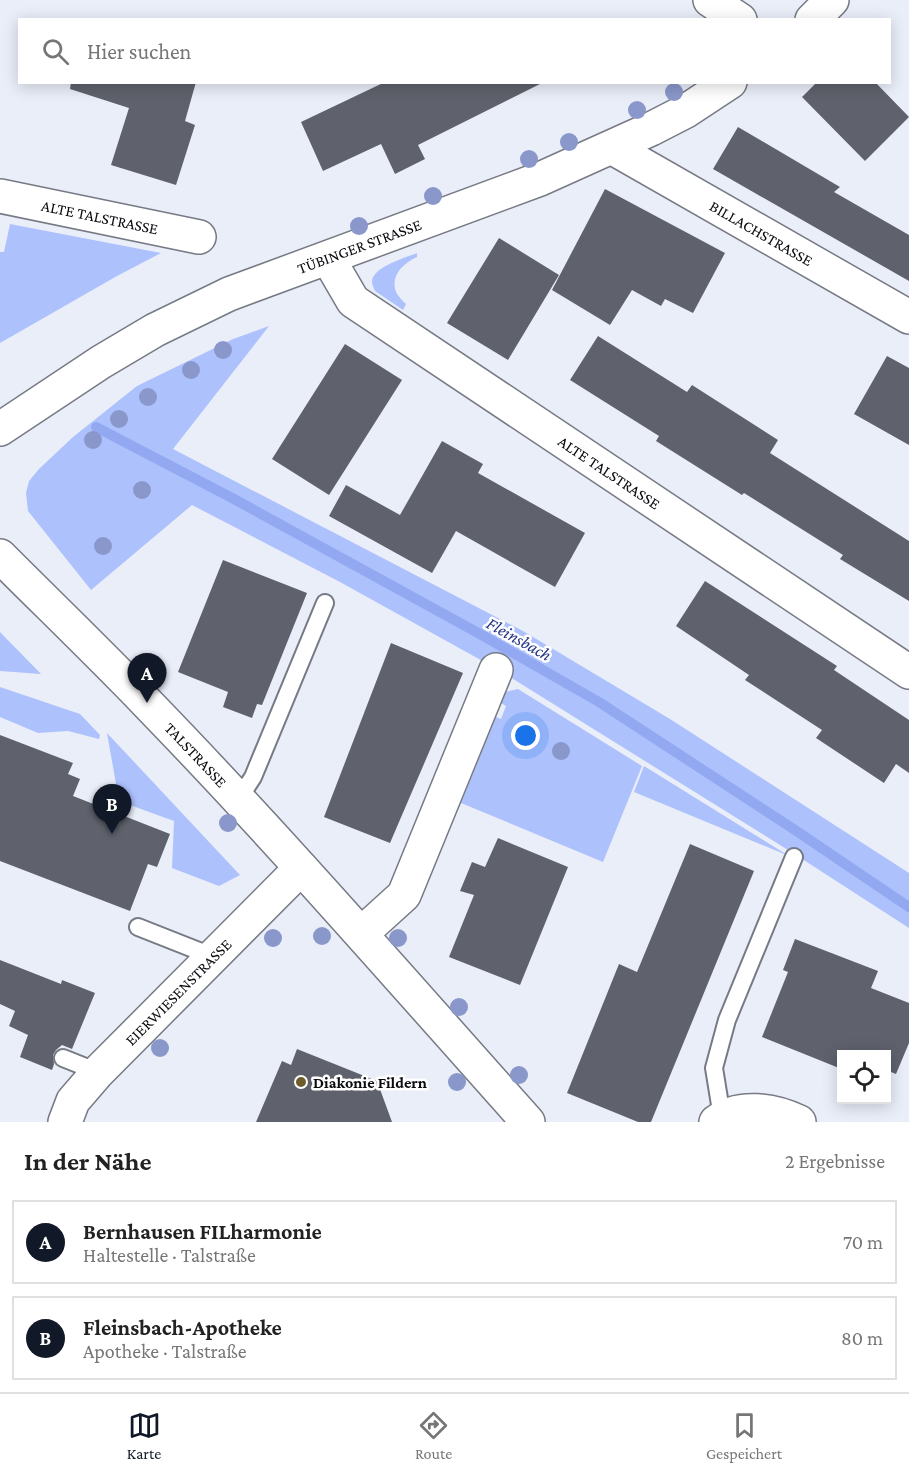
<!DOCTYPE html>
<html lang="de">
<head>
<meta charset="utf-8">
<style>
  body { margin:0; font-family:"Crimson Pro",serif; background:#f6f6f6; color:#222 }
  .controls { position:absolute; right:18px; bottom:18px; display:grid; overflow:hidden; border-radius:0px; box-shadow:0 3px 15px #0003 }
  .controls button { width:54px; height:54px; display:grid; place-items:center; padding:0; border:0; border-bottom:2px solid #e0e0e0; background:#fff; color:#222; font:30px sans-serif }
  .you { position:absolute; left:526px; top:736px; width:21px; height:21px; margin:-15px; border:4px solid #fff; border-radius:50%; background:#1a73e8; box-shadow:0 0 0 9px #1a73e833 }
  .badge { display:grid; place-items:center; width:39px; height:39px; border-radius:50%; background:#111827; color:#fff; font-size:20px; font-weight:700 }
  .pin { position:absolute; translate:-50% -50px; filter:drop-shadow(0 2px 3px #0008) }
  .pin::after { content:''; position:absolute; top:32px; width:21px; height:18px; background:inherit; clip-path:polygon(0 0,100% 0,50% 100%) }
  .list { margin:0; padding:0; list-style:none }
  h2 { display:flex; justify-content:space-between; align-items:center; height:78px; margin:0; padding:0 24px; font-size:26px }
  h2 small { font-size:20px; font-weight:400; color:#767676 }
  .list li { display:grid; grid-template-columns:39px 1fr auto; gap:18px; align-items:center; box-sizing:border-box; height:84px; margin:0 12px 12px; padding:0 12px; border:2px solid #e0e0e0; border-radius:0px }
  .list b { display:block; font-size:22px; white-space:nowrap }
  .list p { margin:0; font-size:20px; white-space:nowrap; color:#767676 }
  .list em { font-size:20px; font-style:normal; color:#767676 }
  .icon { flex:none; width:33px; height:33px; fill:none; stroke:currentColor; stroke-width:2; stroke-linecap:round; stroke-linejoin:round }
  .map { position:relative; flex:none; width:909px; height:1122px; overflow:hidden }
  .search { position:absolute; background:#fff; box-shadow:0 3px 15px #0003; left:18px; right:18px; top:18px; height:66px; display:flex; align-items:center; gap:15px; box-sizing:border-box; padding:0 21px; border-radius:0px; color:#767676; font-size:22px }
  .sheet { height:270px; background:#fff }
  nav { display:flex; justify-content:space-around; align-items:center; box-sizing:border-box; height:84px; border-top:2px solid #e0e0e0; background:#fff; font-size:16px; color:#767676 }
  nav a { display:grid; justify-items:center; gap:3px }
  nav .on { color:#111827 }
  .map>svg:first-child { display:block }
  .green { fill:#adc1fd }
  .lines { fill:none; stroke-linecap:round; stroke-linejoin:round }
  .stream { stroke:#92a8f0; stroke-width:10 }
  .building { fill:#5f626c }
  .lane-casing { stroke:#767a84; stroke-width:20 }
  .street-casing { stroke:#767a84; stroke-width:36 }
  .secondary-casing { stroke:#767a84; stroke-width:36 }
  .lane { stroke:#fff; stroke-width:16 }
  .street { stroke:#fff; stroke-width:33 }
  .secondary { stroke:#fff; stroke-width:33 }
  .tree { fill:#8a97ca }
  .poi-dot { fill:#6e5d2b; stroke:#fff; stroke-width:2 }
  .labels { text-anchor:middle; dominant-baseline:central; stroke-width:5; stroke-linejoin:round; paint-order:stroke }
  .street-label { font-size:16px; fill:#0a0b0f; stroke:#fff }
  .poi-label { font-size:16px; font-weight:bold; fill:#0a0b0f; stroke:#fff; text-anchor:start }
  .water-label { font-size:18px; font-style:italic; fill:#263587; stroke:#fff }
</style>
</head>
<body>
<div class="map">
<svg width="909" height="1122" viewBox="0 0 909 1122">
  <rect width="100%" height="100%" fill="#eaeef9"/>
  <path class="green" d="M10 224 161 253 117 276 0 343V252H4Z
    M417 253V257C404 263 390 275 396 292 398 296 403 301 406 304L403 310 375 291C374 288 372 285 372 282 372 267 405 258 417 253Z
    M269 326 173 449 523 631 670 719 909 873V928L796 855 497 669 340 582 192 505 91 590 28 511 26 493 29 481 39 469 73 437 137 386 233 339Z
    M0 632 41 674 0 671Z
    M0 687 80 714 100 735 99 739 68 731 38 733 0 717Z
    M518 689 642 766 603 862 461 803 496 717 501 719 506 706 501 703 505 692Z
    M107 733 240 875 219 886 172 868 174 821 119 801Z
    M644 766 789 856 634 792Z"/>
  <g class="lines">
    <path class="stream" d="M96 427 234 499 480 634 599 702 798 832 909 907"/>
  </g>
  <path class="building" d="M71 82H196L185 121 195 125 176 185 111 165 129 108 70 89Z
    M385 82H544L418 145 425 159 395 174 381 144 323 171 301 122Z
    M817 82H875L909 117 865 161 802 97Z
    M738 127 840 187 834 192 909 235V281L713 169Z
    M605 189 725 253 693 313 665 299 661 306 632 290 610 325 552 290Z
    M499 238 559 275 508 360 447 323Z
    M598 336 687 392 692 385 778 440 770 453 909 541V601L840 559 843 555 744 493 742 495 656 441 659 436 570 380Z
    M345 344 402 380 329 495 272 459Z
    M887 356 909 368V445L854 414Z
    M442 441 483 464 478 473 585 533 555 587 456 531 432 573 329 516 346 485 400 515Z
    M223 560 307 593 262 705 257 704 252 718 223 707 228 692 178 672Z
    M705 581 837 666 834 670 909 720V773L896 764 884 783 816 738 822 730 745 680 749 675 676 626Z
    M391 643 463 673 390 843 324 817Z
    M0 735 73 763 68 774 80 779 73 796 170 834 157 867 148 864 130 911 0 861Z
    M498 838 568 867 520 985 449 957 474 895 460 891 472 862 485 867Z
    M690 844 754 871 651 1122H638L567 1093 619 964 637 972Z
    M795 939 878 971 871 988 909 1003V1043L896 1074 886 1070V1054H842L839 1068 762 1037 788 972 783 970Z
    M0 960 61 984 62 980 95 993 72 1049 62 1045 56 1050 53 1055 54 1064 52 1070 20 1057 28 1035 9 1026 15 1011 0 1004Z
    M297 1049 377 1081 392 1122H256L282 1061 291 1065Z"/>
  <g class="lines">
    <defs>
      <path id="lane" d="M238 800 253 777 325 603
        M138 927 214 957
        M63 1058 98 1072
        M722 1117 714 1068 727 1020 794 857"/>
      <g id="street">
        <path d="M710 0 740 20"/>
        <path id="s1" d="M613 148 909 317"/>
        <path id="s2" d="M0 196 199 237"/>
        <path id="s3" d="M328 258 353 301 909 672"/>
        <path d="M361 934 404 895 496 670"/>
        <path id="s4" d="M65 1122 73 1101 98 1072 301 868"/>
        <path d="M716 1122C739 1104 774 1110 799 1122"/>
      </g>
      <g id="secondary">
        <path d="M812 20 832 0"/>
        <path id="s5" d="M0 429 101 362 155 330 229 294 540 179 651 129 686 111 730 82"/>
        <path id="s6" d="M0 556C49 605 99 653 147 703 279 839 402 981 528 1122"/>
      </g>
    </defs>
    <use href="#lane" class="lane-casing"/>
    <use href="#street" class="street-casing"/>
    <use href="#secondary" class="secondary-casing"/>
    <use href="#lane" class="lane"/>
    <use href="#street" class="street"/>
    <use href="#secondary" class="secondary"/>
  </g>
  <g class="tree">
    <circle cx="674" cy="92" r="9"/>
    <circle cx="637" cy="110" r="9"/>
    <circle cx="569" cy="142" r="9"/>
    <circle cx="529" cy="159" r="9"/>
    <circle cx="433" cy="196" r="9"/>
    <circle cx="359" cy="226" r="9"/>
    <circle cx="223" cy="350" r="9"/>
    <circle cx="191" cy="370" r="9"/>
    <circle cx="148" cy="397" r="9"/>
    <circle cx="119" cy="419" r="9"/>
    <circle cx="93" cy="440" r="9"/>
    <circle cx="142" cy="490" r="9"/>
    <circle cx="103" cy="546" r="9"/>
    <circle cx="561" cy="751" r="9"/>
    <circle cx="228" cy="823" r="9"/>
    <circle cx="322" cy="936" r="9"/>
    <circle cx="273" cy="938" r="9"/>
    <circle cx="398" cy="938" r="9"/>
    <circle cx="459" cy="1007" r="9"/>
    <circle cx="160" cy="1048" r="9"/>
    <circle cx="519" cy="1075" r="9"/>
    <circle cx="457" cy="1082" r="9"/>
  </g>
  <circle class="poi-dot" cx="301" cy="1082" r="6"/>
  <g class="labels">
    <g class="street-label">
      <text stroke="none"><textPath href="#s2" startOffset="102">ALTE TALSTRASSE</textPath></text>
      <text stroke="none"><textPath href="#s1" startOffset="171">BILLACHSTRASSE</textPath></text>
      <text stroke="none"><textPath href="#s5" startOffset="405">TÜBINGER STRASSE</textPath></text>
      <text stroke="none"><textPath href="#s3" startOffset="358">ALTE TALSTRASSE</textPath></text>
      <text stroke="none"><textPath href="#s6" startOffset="279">TALSTRASSE</textPath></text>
      <text stroke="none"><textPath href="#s4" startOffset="174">EIERWIESENSTRASSE</textPath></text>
    </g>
    <g class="poi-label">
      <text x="313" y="1082">Diakonie Fildern</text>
    </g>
    <g class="water-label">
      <text transform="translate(519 639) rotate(29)">Fleinsbach</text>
    </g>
  </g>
</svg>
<div class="controls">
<button><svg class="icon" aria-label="locate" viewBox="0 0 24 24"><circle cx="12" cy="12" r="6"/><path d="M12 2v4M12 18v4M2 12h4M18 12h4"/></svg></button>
</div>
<div class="you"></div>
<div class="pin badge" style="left:147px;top:703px">A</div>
<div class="pin badge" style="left:112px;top:834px">B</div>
<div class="search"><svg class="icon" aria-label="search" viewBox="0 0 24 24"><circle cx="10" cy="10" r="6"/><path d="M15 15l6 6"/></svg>Hier suchen</div>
</div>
<section class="sheet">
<h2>In der Nähe<small>2 Ergebnisse</small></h2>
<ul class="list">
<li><span class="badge">A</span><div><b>Bernhausen FILharmonie</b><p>Haltestelle · Talstraße</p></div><em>70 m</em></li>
<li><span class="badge">B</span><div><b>Fleinsbach-Apotheke</b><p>Apotheke · Talstraße</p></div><em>80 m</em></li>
</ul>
</section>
<nav>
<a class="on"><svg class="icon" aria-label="map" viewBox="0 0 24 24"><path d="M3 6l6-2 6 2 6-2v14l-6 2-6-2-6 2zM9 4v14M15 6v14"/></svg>Karte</a>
<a><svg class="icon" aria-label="directions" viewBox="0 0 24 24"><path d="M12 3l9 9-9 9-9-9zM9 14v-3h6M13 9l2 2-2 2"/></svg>Route</a>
<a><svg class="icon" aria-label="saved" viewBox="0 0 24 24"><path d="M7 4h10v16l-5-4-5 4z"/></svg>Gespeichert</a>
</nav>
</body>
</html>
